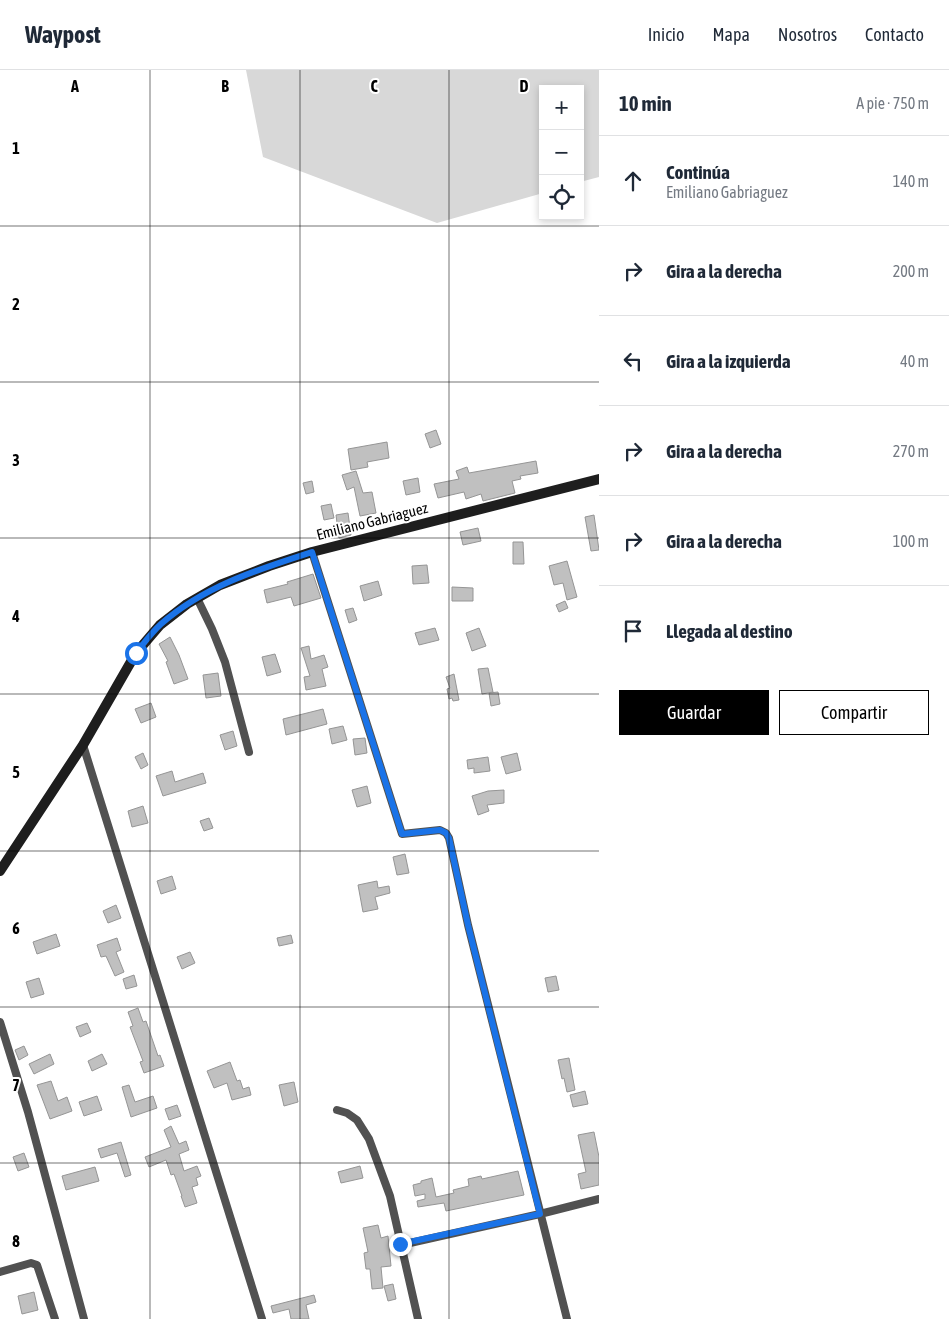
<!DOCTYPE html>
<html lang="es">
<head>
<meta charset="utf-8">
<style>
  body { margin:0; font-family:"Asap Condensed",sans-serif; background:#f6f6f7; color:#1f2937 }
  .controls { position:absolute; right:15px; top:15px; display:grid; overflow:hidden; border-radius:0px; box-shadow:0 2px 8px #0003 }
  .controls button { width:45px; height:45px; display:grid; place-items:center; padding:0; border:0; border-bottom:1px solid #e0e1e3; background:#fff; color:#1f2937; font:25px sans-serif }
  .stop { position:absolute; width:15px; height:15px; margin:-11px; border:4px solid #1a73e8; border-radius:50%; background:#fff }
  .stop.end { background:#1a73e8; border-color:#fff; box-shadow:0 1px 5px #0008 }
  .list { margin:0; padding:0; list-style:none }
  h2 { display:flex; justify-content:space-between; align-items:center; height:65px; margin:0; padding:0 20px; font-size:21px }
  h2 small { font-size:16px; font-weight:400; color:#747a83 }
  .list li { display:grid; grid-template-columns:32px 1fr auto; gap:15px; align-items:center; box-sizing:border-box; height:90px; padding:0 20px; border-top:1px solid #e0e1e3 }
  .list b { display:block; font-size:19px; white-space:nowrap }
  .list p { margin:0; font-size:16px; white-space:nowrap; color:#747a83 }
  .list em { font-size:16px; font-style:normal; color:#747a83 }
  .actions { display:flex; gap:10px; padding:15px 20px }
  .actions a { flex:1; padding:11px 0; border:1px solid #000; border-radius:0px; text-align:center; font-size:18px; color:#000 }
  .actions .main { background:#000; color:#fff }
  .icon { flex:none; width:28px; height:28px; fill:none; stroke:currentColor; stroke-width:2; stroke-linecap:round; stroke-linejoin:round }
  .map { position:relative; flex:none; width:599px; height:1249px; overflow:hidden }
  header { display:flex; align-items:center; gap:30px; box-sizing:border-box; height:70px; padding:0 25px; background:#fff; border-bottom:1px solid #e0e1e3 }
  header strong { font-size:24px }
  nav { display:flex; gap:28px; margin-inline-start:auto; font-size:18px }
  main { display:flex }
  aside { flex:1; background:#fff }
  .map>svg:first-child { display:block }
  .green { fill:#d8d8d8 }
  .building { fill:#c0c0c0; stroke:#959595 }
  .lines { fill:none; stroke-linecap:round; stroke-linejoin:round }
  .street { stroke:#515151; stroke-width:8 }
  .secondary { stroke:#1e1e1e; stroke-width:10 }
  .route { stroke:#1a73e8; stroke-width:6 }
  .grid { fill:none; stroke:#000; stroke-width:1; stroke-opacity:0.55 }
  .labels { text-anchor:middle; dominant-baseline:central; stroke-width:4; stroke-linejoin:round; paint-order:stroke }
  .street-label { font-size:15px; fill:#000; stroke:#fff }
  .grid-label { font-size:16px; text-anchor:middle; font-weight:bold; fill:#000; stroke:#fff; stroke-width:4; stroke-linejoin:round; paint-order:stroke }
</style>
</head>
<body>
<header>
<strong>Waypost</strong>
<nav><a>Inicio</a><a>Mapa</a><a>Nosotros</a><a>Contacto</a></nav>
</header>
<main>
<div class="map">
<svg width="599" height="1249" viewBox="0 0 599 1249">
  <rect width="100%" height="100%" fill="#fff"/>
  <path class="green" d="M246 0H599V107L580 112V19H543V123L437 153 263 87Z"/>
  <path class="building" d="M436 360 441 374 430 378 425 364Z
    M387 372 389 388 367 392 368 397 351 400 348 379Z
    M536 391 538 403 520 406 521 409 512 411 515 423 483 431 481 424 466 429 464 422 438 428 434 414 459 409 456 401 467 397 469 403Z
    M356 401 363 423 372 422 376 443 360 446 354 417 347 420 342 405Z
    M418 408 420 422 406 425 403 411Z
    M312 411 314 422 306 424 303 413Z
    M331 434 334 448 324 450 321 436Z
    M348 443 351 465 339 468 336 445Z
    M594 445 599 480 591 481 585 447Z
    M478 458 481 471 463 475 460 462Z
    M513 472H523L524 494H513Z
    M567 491 577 527 567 530 563 513 554 515 549 496Z
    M427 495 429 513 413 514 412 496Z
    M313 504 321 528 294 536 291 527 267 533 264 520 288 514 287 512Z
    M378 511 382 525 364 531 360 516Z
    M452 517 473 518V531H452Z
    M565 531 568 538 559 542 556 535Z
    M353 538 357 550 349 553 345 540Z
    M435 558 439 570 419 575 415 563Z
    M479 558 486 576 472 581 466 563Z
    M170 567 179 585 188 609 174 614 166 592 168 591 159 574Z
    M309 576 311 589 324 585 328 597 322 599 326 616 306 620 304 607 310 606 301 578Z
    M275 584 281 602 267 606 262 587Z
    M488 598 493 622 482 624 478 599Z
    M218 603 221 626 206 628 203 605Z
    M454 604 459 630 453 631 452 628 449 629 447 619 450 618 446 607Z
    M498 622 500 634 491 636 489 623Z
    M151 633 156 647 141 653 135 639Z
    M323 639 327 654 286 665 283 649Z
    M343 656 347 670 332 674 329 659Z
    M233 661 237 676 225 680 220 665Z
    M365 668 367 683 355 685 353 669Z
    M143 683 148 695 141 699 135 687Z
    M517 683 521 700 506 704 501 687Z
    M488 687 490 701 474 703V698L468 699 467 690Z
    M172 701 175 712 203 703 206 713 163 726 156 706Z
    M367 716 371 733 357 737 352 720Z
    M504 720V733L487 735 489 741 478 745 472 726 488 721Z
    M143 736 148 753 132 757 128 741Z
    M209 748 213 758 204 761 200 751Z
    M405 784 409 803 397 805 393 787Z
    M172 806 176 819 161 824 157 811Z
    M377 811 378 818 389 816 390 823 375 827 378 839 363 842 358 815Z
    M116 835 121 848 108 853 103 841Z
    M56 864 60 876 37 884 33 872Z
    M291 865 293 873 279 876 277 868Z
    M117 868 121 880 116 882 124 902 115 906 106 886 101 887 97 875Z
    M190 882 195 893 182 899 177 887Z
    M134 905 137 916 126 919 123 909Z
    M556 906 559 920 548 922 545 908Z
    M39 908 44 924 31 928 26 912Z
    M138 938 143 952 146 951 158 986 160 985 164 996 144 1003 140 992 143 991 130 957 133 956 128 942Z
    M87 953 91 962 80 967 76 957Z
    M24 976 28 985 19 990 15 980Z
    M50 984 54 994 34 1004 29 994Z
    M102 984 107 994 92 1001 88 991Z
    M569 988 575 1020 567 1022 564 1008 562 1009 558 990Z
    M230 992 237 1011 240 1010 243 1019 249 1017 251 1025 232 1030 227 1013 214 1018 207 1001Z
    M51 1011 58 1031 67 1027 72 1041 50 1049 37 1015Z
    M294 1012 298 1032 284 1036 279 1015Z
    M129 1015 135 1032 153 1026 157 1038 131 1047 122 1017Z
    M585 1021 588 1034 573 1037 570 1025Z
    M97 1026 102 1040 84 1046 79 1032Z
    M177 1035 181 1046 169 1050 165 1039Z
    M171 1056 179 1074 186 1071 189 1080 179 1084 184 1101 197 1096 201 1106 196 1108 198 1115 192 1117 197 1133 185 1137 181 1126H182L174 1104 171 1105 166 1090 149 1097 145 1087 171 1077 164 1060Z
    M594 1062 599 1087V1115L581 1119 578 1104 586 1102 578 1065Z
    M121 1072 131 1105 125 1107 117 1083 101 1088 98 1079Z
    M24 1083 29 1097 18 1101 13 1087Z
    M360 1096 363 1108 341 1113 338 1102Z
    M95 1097 99 1111 66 1120 62 1106Z
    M518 1101 524 1125 446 1141 444 1133 418 1137 417 1131 425 1129V1124L415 1126 413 1115 421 1113V1111L432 1108 436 1127 454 1123 453 1120 469 1116 468 1109 481 1106 482 1109Z
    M378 1155 381 1168 388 1166 391 1196 381 1197 383 1218 372 1219 370 1199H366L364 1183 368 1182 363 1158Z
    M393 1214 396 1229 388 1231 384 1216Z
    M34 1222 38 1240 22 1244 18 1226Z
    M314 1225 316 1232 306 1235 309 1249H291L289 1239 273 1243 271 1236Z"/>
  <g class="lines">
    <path class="street" d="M312 482 402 764 440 760 446 763 449 768 468 855 567 1249
      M197 528 212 559 225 592 249 682
      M83 675 262 1249
      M0 952 28 1042 84 1249
      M337 1040 347 1043 357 1050 369 1069 390 1126 418 1249
      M401 1175 540 1144 599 1129
      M0 1202 31 1193 37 1195 55 1249"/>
    <path class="secondary" d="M0 801 83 675 136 583 160 555 187 534 220 515 269 496 312 482 599 409"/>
  </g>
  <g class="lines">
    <path class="route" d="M136 583C144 573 152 562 161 554 204 516 259 499 312 482L402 764 440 760 446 763 449 768 468 855 540 1144 400 1174"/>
  </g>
  <path class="grid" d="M150 0V1249M300 0V1249M449 0V1249M0 156H599M0 312H599M0 468H599M0 624H599M0 781H599M0 937H599M0 1093H599"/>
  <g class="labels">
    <g class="street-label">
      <text transform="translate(372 451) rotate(-14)">Emiliano Gabriaguez</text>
    </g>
  </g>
  <g class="grid-label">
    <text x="75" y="22">A</text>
    <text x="225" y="22">B</text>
    <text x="374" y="22">C</text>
    <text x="524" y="22">D</text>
    <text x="16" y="84">1</text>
    <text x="16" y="240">2</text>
    <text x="16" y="396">3</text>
    <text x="16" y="552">4</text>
    <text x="16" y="708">5</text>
    <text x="16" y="864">6</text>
    <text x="16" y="1021">7</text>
    <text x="16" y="1177">8</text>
  </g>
</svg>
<div class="controls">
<button>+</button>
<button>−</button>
<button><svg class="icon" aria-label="locate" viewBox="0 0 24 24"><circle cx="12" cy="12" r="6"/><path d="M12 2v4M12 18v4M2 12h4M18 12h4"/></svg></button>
</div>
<div class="stop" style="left:136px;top:583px"></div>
<div class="stop end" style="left:400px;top:1174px"></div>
</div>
<aside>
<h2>10 min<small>A pie · 750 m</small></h2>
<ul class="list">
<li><svg class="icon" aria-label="ahead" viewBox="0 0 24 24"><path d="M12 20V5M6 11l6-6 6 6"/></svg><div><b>Continúa</b><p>Emiliano Gabriaguez</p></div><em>140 m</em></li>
<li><svg class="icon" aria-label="right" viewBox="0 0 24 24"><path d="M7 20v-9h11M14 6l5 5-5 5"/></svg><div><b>Gira a la derecha</b></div><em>200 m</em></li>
<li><svg class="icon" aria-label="left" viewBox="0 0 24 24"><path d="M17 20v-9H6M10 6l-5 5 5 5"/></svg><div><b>Gira a la izquierda</b></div><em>40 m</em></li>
<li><svg class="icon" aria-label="right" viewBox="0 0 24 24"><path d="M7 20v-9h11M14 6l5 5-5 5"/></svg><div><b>Gira a la derecha</b></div><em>270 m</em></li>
<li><svg class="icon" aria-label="right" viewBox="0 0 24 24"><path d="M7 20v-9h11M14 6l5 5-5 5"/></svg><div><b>Gira a la derecha</b></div><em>100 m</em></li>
<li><svg class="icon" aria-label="arrive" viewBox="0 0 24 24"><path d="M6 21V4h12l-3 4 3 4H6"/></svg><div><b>Llegada al destino</b></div></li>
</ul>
<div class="actions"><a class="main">Guardar</a><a>Compartir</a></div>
</aside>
</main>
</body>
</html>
